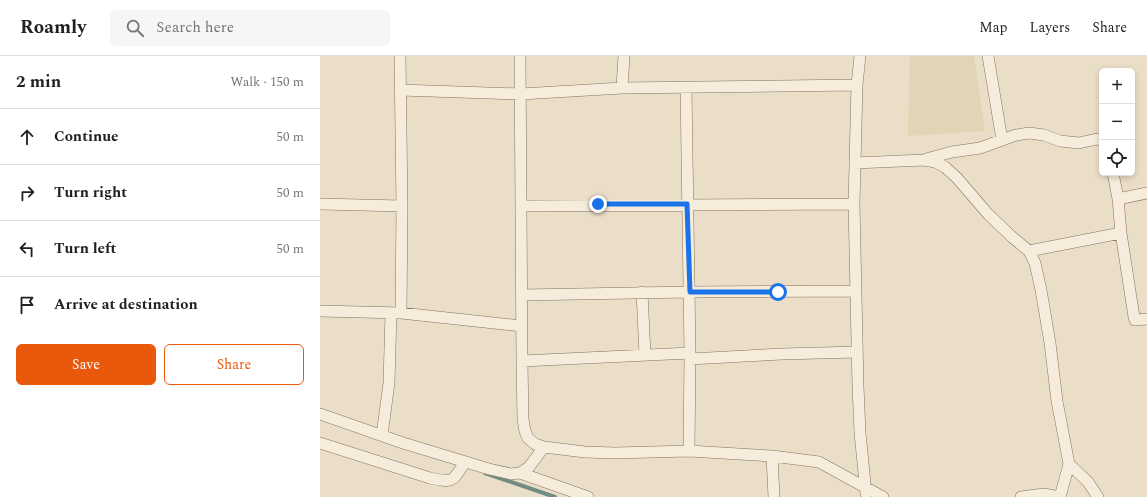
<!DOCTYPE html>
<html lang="en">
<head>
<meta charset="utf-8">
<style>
  body { margin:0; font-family:Spectral,serif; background:#f6f6f6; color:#202124 }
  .controls { position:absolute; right:12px; top:12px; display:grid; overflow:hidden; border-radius:6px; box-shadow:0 2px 6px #0003 }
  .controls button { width:36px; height:36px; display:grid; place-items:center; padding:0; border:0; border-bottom:1px solid #e0e0e0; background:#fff; color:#202124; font:20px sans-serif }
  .stop { position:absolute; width:12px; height:12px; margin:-9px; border:3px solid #1a73e8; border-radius:50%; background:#fff }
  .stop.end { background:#1a73e8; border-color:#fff; box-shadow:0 1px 4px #0008 }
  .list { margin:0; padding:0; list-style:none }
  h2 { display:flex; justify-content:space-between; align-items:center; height:52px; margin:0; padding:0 16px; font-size:17px }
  h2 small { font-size:13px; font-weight:400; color:#757577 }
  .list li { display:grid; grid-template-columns:26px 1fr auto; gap:12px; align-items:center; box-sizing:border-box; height:56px; padding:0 16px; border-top:1px solid #e0e0e0 }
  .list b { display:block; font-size:15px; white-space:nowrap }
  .list em { font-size:13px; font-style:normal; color:#757577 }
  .actions { display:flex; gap:8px; padding:12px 16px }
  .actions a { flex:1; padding:9px 0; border:1px solid #ea580c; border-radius:6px; text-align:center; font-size:14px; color:#ea580c }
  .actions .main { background:#ea580c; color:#fff }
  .icon { flex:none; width:22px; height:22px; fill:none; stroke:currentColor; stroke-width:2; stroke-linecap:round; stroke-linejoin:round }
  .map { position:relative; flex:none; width:827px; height:441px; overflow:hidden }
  header { display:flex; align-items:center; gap:24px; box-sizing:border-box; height:56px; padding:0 20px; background:#fff; border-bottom:1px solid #e0e0e0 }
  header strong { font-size:19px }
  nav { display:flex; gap:22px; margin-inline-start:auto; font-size:14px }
  .search { width:280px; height:36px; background:#f6f6f6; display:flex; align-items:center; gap:10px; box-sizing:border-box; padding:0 14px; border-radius:6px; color:#757577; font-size:15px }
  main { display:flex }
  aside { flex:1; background:#fff }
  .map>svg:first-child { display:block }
  .farmland { fill:#e0d6b6 }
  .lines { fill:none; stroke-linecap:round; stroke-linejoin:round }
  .stream { stroke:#708d84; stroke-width:4 }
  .minor-casing { stroke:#86715f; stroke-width:12 }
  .minor { stroke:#f6ecdb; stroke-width:11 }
  .route { stroke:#1a73e8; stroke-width:5 }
</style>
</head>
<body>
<header>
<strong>Roamly</strong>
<div class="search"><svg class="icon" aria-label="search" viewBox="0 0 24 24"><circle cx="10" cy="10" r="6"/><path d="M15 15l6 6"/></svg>Search here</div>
<nav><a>Map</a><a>Layers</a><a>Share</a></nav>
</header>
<main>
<aside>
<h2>2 min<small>Walk · 150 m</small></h2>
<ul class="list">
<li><svg class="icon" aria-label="ahead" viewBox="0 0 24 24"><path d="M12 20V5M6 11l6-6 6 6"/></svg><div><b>Continue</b></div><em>50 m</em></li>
<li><svg class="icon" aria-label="right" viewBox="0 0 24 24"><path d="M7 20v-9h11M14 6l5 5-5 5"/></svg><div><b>Turn right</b></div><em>50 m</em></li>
<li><svg class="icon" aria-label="left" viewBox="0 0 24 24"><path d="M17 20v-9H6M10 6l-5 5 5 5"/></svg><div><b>Turn left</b></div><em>50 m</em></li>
<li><svg class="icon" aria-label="arrive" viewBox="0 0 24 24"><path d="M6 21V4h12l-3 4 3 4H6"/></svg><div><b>Arrive at destination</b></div></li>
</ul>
<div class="actions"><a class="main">Save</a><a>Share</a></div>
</aside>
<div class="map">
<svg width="827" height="441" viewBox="0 0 827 441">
  <rect width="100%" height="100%" fill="#ebdec8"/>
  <path class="farmland" d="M590 0H654L665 75 588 80Z"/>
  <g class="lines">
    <path class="stream" d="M165 417 235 441"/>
    <defs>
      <path id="minor" d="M80 0 82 150 81 257
        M200 0 202 305 203 363 205 375 208 382 215 388 224 391 265 396 295 397 369 395 452 400 499 406 563 441
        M540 0 537 29 534 148 538 330 540 377 546 437
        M668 0 682 84
        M302 32 304 0
        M366 32 370 297 369 395
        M80 34 201 38 302 32 537 29
        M606 103 632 96 660 92 696 79 709 77 724 79 740 85 759 87 777 83 782 84
        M535 107 604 104 615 106 625 111 637 122 668 158 692 181 709 195 715 207 721 234 730 287 737 345 749 408 740 441
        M798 143 827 137
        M0 148 82 150
        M202 150 534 148
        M801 177 814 261 815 264 827 263
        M709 195 801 177 798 143 793 117
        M322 236 325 299
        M202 239 370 236 535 235
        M0 255 81 257 202 270
        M370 303 462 298 537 296
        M202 305 370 297
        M0 358 83 387 169 413 191 418 200 417 209 411 224 391
        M62 379 69 327 71 257
        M0 387 110 422C134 427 132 426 145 406
        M452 400 454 441
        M749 408 768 426 778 441
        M200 417 268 441
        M701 441 724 438 739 441"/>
    </defs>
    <use href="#minor" class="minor-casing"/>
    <use href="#minor" class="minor"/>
  </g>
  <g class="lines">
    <path class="route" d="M278 148H367L370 236H458"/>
  </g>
</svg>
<div class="controls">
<button>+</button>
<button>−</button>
<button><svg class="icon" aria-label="locate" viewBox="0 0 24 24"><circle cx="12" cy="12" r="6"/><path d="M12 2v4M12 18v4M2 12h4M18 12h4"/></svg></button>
</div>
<div class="stop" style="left:458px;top:236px"></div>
<div class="stop end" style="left:278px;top:148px"></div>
</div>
</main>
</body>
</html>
